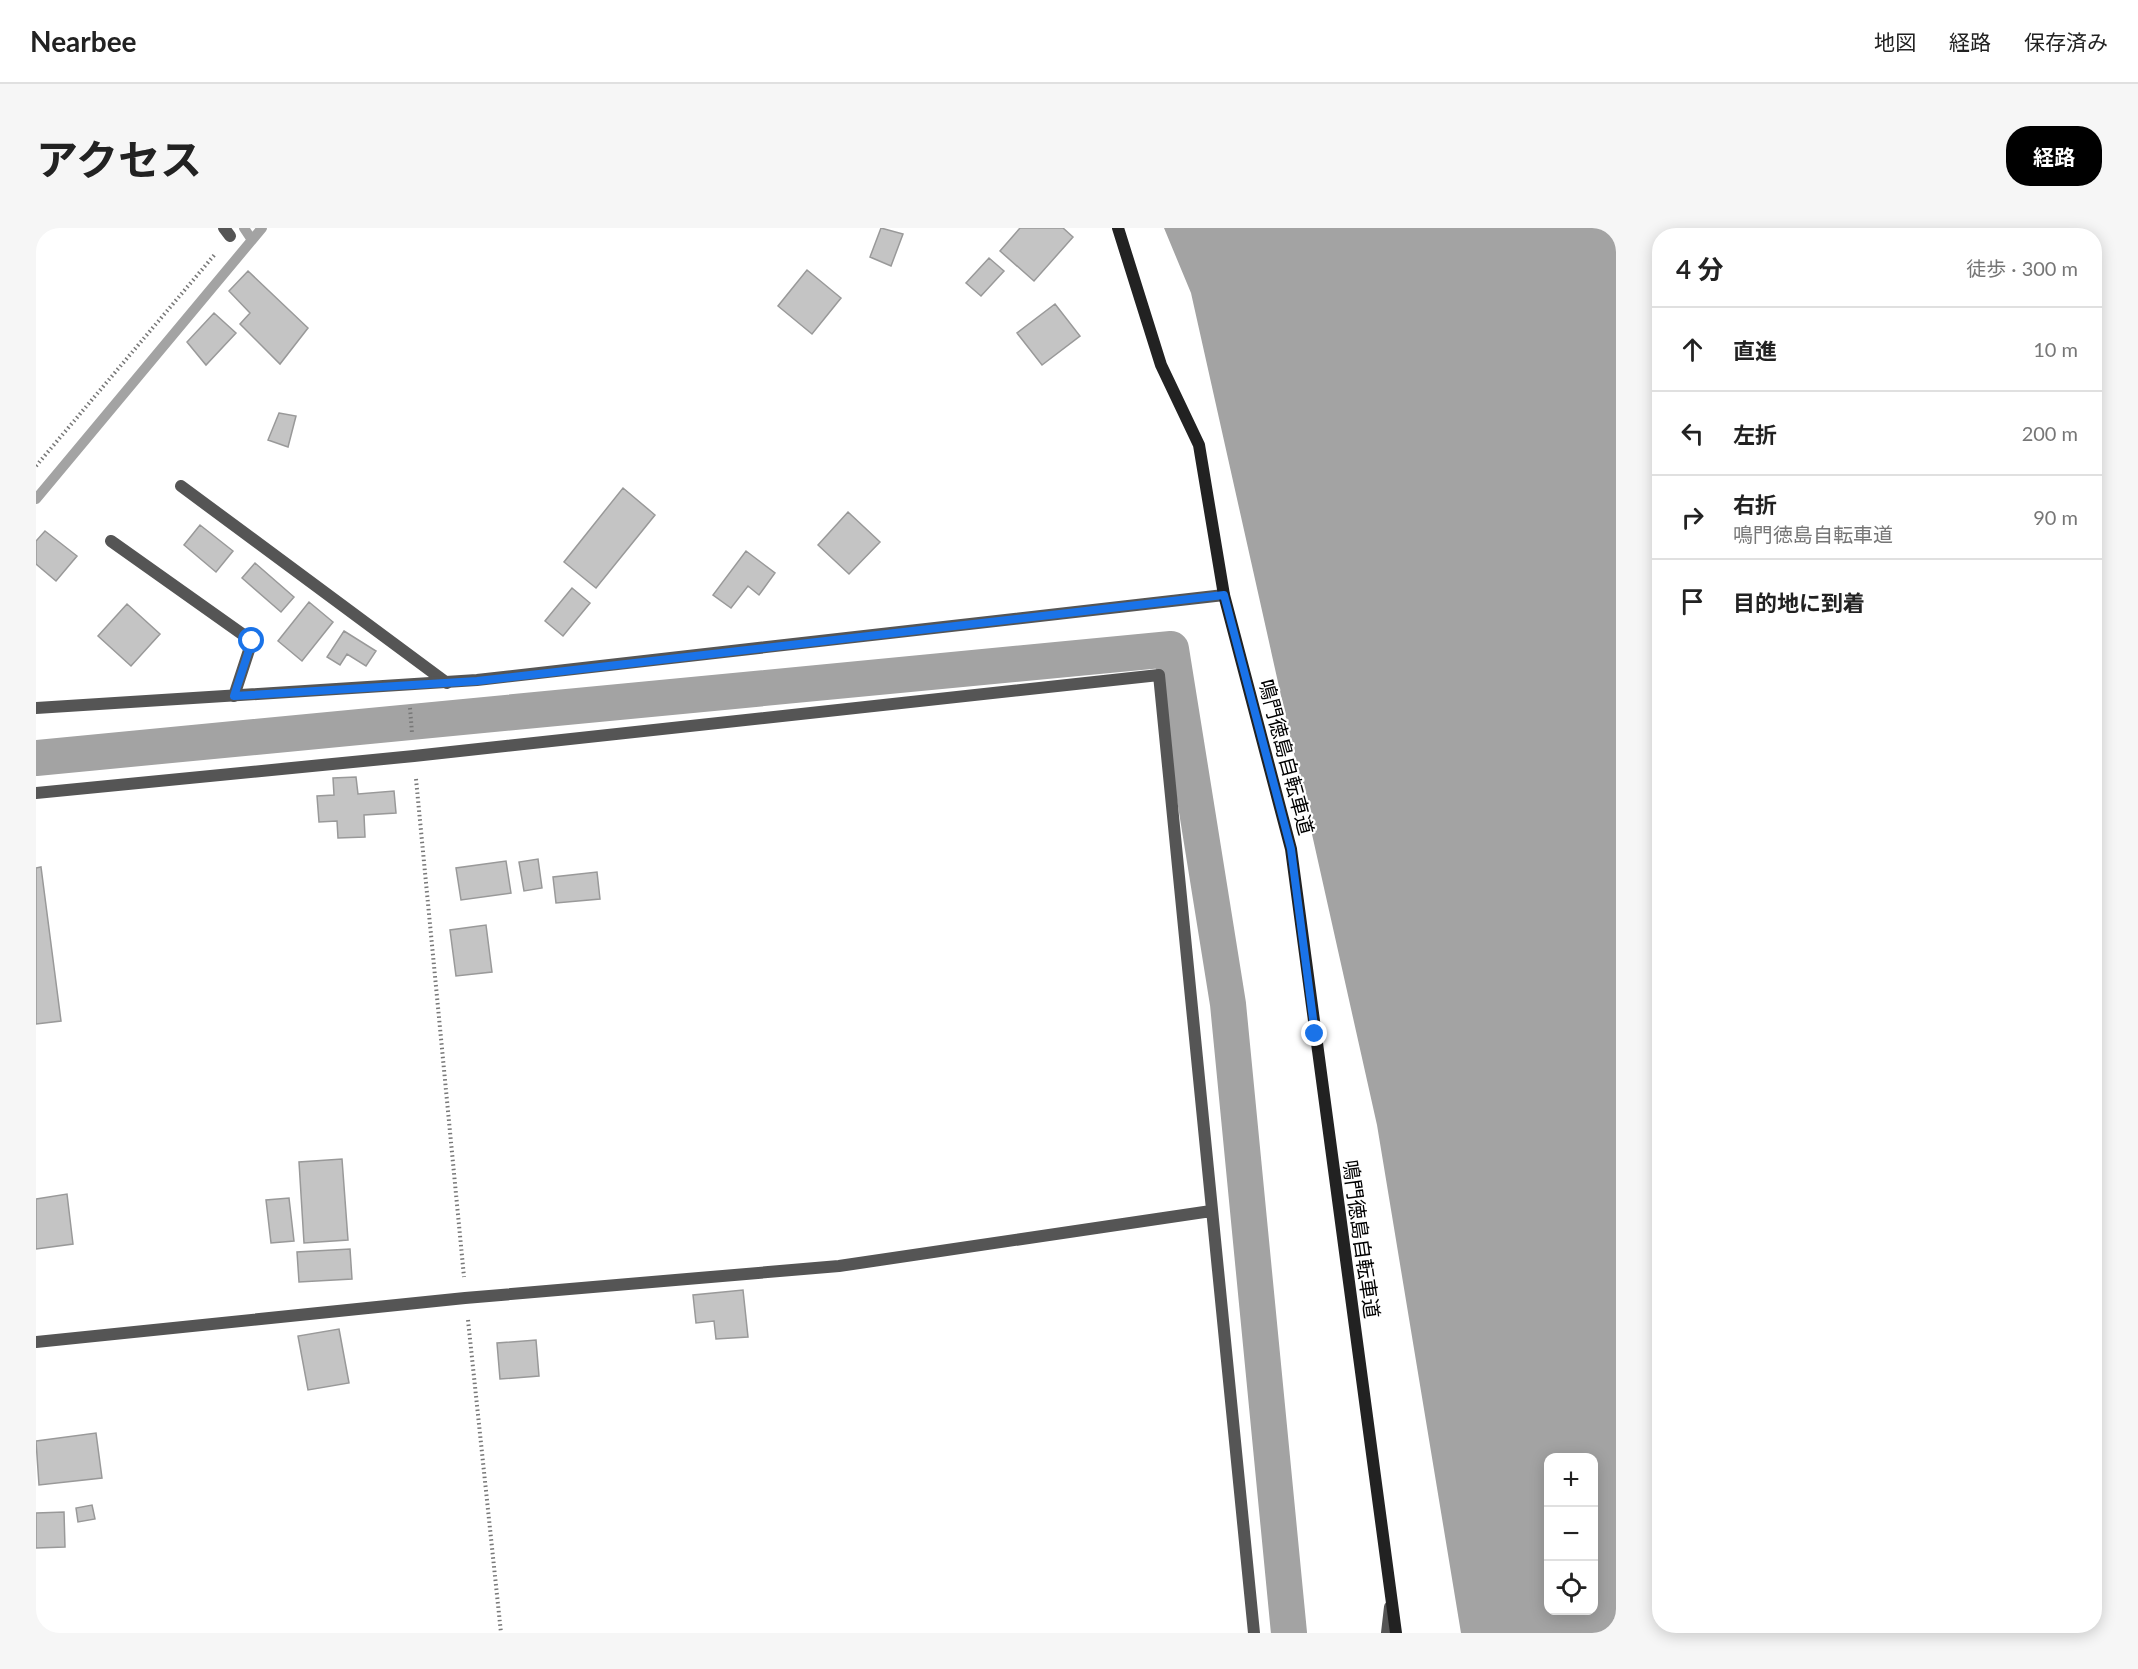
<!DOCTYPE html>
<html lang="ja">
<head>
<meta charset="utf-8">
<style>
  body { margin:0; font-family:Lato,"Noto Sans JP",sans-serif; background:#f6f6f6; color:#222 }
  .controls { position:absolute; right:18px; bottom:18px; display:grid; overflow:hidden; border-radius:12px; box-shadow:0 3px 15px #0003 }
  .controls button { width:54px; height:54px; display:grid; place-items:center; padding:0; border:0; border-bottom:2px solid #e0e0e0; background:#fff; color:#222; font:30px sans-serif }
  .stop { position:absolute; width:18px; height:18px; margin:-14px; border:4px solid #1a73e8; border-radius:50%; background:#fff }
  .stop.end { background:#1a73e8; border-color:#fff; box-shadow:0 2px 6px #0008 }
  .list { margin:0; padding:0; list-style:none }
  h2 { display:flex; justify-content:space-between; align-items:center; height:78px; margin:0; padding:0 24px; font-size:26px }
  h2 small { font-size:20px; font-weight:400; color:#767676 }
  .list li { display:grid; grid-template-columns:39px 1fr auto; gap:18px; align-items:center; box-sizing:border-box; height:84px; padding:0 24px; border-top:2px solid #e0e0e0 }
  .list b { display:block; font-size:22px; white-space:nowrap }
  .list p { margin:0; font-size:20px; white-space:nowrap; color:#767676 }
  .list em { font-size:20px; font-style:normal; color:#767676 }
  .icon { flex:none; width:33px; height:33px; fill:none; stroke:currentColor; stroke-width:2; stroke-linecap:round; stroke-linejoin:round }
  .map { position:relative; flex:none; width:1580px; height:1405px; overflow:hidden; border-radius:24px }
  header { display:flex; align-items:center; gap:36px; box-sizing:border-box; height:84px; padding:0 30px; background:#fff; border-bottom:2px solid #e0e0e0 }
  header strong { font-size:28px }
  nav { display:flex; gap:33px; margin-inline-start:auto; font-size:21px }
  .intro { display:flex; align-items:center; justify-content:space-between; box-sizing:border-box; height:144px; padding:0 36px }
  h1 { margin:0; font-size:42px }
  .button { padding:15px 27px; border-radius:24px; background:#000; color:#fff; font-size:21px; font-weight:700 }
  main { display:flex; gap:36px; padding:0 36px }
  aside { flex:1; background:#fff; border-radius:24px; box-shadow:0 3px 15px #0003 }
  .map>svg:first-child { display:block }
  .water { fill:#a3a3a3; fill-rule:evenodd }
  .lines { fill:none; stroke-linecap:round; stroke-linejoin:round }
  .stream { stroke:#a3a3a3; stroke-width:10 }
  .canal { stroke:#a3a3a3; stroke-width:36 }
  .building { fill:#c4c4c4; stroke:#999; stroke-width:1.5 }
  .path { stroke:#777; stroke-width:4; stroke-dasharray:1.5 3; stroke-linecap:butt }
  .lane { stroke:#555; stroke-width:12 }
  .street { stroke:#555; stroke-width:12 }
  .secondary { stroke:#222; stroke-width:12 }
  .route { stroke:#1a73e8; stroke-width:8 }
  .labels { text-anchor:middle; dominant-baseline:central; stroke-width:4.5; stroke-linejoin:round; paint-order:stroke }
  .street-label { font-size:20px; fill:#000; stroke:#fff }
</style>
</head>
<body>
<header>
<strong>Nearbee</strong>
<nav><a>地図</a><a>経路</a><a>保存済み</a></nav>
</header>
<div class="intro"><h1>アクセス</h1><a class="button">経路</a></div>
<main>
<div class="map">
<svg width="1580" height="1405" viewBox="0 0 1580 1405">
  <rect width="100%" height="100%" fill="#fff"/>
  <path class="water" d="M1128 0H1580V1405H1425L1341 897 1155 65ZM1512 1230H1558V1382H1512Z"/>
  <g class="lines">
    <path class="stream" d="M208 0 216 12
      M0 271 226 0"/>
    <path class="canal" d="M0 530 1135 421 1192 776 1253 1405"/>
  </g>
  <path class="building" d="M845 0 867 6 855 38 834 29Z
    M984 0H1027L1037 9 998 53 964 23Z
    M953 30 968 43 945 68 930 55Z
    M771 42 805 70 776 106 742 78Z
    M212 43 272 100 244 136 204 96 214 85 193 63Z
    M1019 76 1044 108 1006 137 981 105Z
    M178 85 200 105 170 137 151 114Z
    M243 185 260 188 252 219 232 212Z
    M587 260 619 287 560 360 528 334Z
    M812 284 844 314 813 346 782 317Z
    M164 297 197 323 180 344 148 317Z
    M9 303 41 328 20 353 0 336V313Z
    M710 323 739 345 723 367 712 358 695 380 677 367Z
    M219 335 258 369 245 384 206 350Z
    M536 360 554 375 527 408 509 393Z
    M273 374 297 394 266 433 242 413Z
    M91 376 124 406 95 438 62 408Z
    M308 403 340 423 330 438 311 426 304 437 291 429Z
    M320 549 322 566 358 563 360 585 328 587 329 609 302 610 301 593 283 594 281 568 298 567 297 550Z
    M502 631 506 660 488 663 483 634Z
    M470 633 475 665 425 672 420 640Z
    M5 639 25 793 0 796V640Z
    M561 644 564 671 520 675 517 649Z
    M450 697 456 744 420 748 414 702Z
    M306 931 312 1012 268 1015 263 934Z
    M31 966 37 1016 0 1021V971Z
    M253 970 258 1013 235 1015 230 972Z
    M314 1021 316 1051 263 1054 261 1024Z
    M707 1062 712 1109 680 1111 678 1093 660 1095 657 1067Z
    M303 1101 313 1155 272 1162 262 1108Z
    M500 1112 503 1148 464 1151 461 1115Z
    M60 1205 66 1250 3 1257 0 1213Z
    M56 1277 59 1291 42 1294 40 1280Z
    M28 1284 29 1319 0 1320V1285Z"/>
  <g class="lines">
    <path class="path" d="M0 238 180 25
      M374 480 376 505
      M380 551 428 1049
      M432 1092 465 1405"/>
    <path class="lane" d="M145 258 411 455
      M75 313 216 413 198 468
      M1351 1405 1354 1379"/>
    <path class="street" d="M188 0 194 8
      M0 480 441 452 1188 367
      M0 565 378 528 1123 447 1218 1405
      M0 1114 429 1070 803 1038 1175 983"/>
    <path class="secondary" d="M1082 0 1125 137 1163 217 1188 367 1255 621 1360 1405"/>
  </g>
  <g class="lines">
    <path class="route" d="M216 413 198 468 441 453 1188 367 1255 621 1279 806"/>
  </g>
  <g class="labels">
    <g class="street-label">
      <text transform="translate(1251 529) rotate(75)">鳴門徳島自転車道</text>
      <text transform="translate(1326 1011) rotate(82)">鳴門徳島自転車道</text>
    </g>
  </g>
</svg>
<div class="controls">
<button>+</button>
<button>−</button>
<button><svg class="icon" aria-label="locate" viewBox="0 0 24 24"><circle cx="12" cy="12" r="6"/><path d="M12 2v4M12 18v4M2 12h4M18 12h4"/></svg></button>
</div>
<div class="stop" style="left:216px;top:413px"></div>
<div class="stop end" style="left:1279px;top:806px"></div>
</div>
<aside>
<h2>4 分<small>徒歩 · 300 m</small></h2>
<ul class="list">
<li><svg class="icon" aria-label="ahead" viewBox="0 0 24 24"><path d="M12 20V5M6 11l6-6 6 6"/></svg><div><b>直進</b></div><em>10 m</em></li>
<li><svg class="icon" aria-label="left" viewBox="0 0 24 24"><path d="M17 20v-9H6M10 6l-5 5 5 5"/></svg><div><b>左折</b></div><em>200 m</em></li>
<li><svg class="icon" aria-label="right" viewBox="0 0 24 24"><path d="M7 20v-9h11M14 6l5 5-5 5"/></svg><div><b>右折</b><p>鳴門徳島自転車道</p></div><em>90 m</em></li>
<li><svg class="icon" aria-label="arrive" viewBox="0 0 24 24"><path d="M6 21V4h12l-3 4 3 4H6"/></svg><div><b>目的地に到着</b></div></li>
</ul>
</aside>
</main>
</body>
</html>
